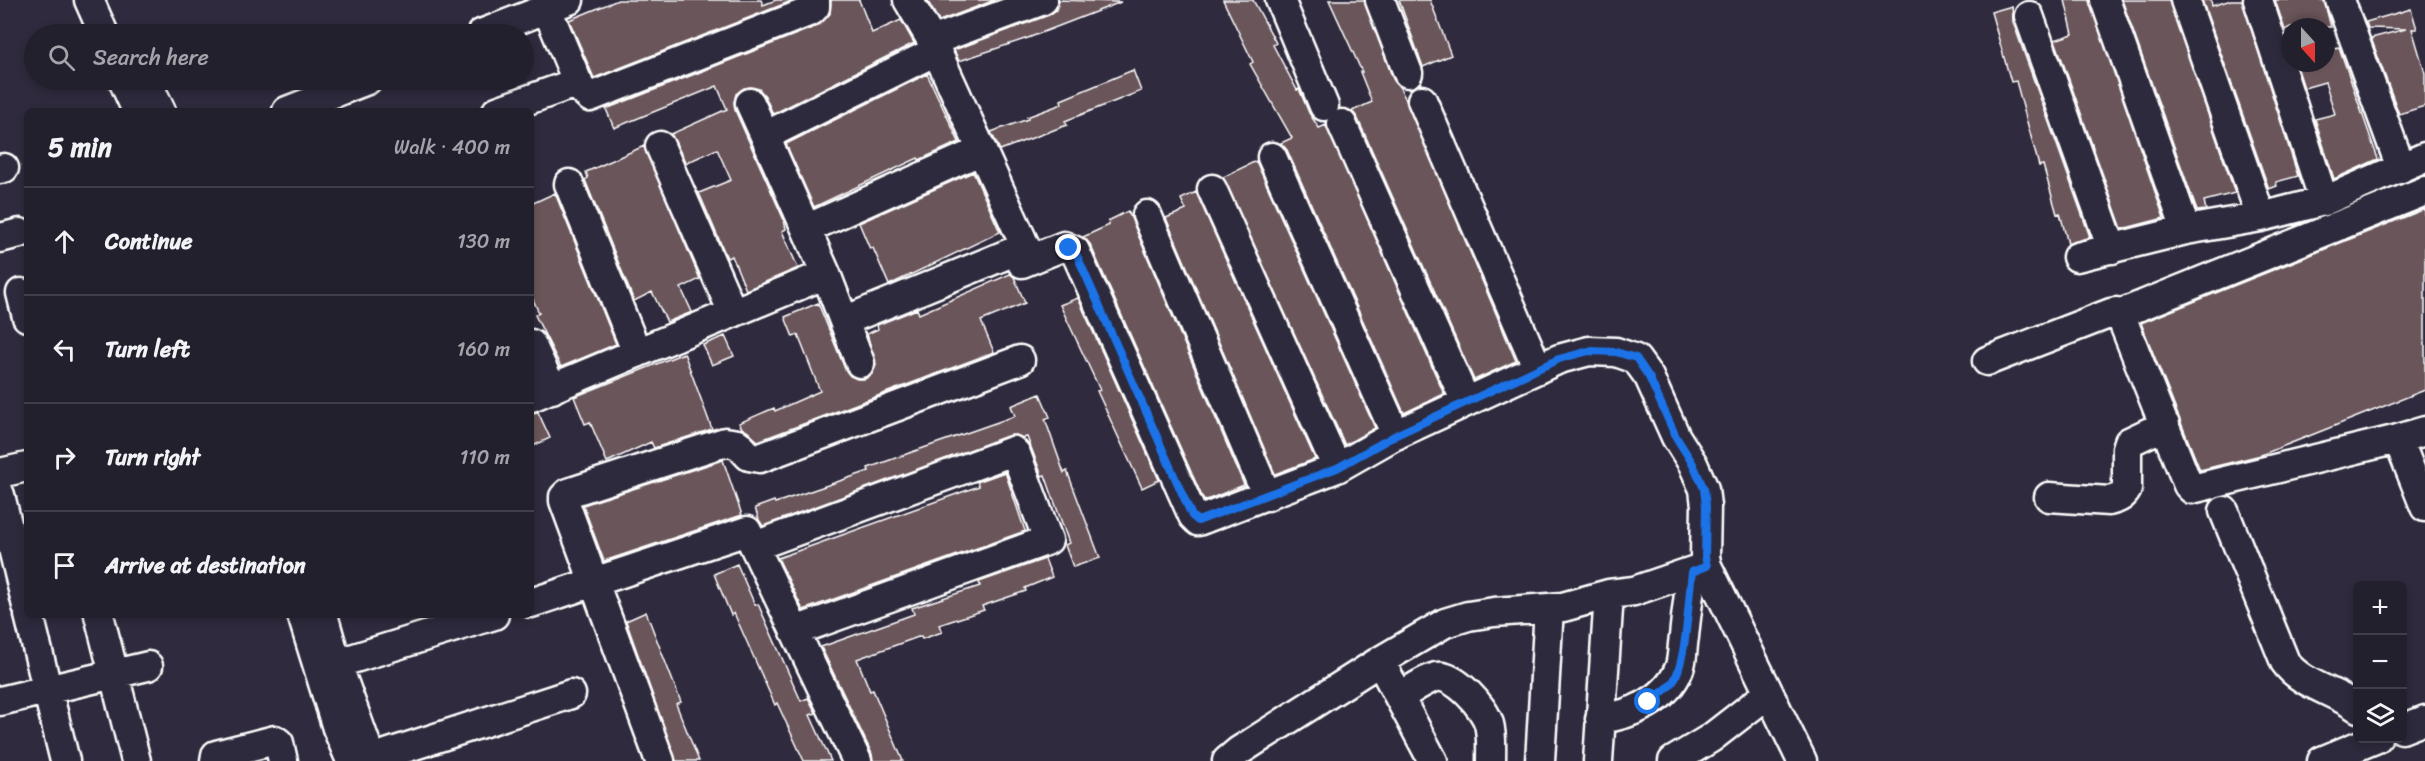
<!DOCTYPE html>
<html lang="en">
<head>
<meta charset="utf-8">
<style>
  body { margin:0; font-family:Sriracha,sans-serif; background:#2b2836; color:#f1f3f6 }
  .controls { position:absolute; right:18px; bottom:18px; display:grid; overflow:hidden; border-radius:9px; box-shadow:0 3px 9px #0003 }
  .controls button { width:54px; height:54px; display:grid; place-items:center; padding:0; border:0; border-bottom:2px solid #403e4a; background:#23202e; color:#f1f3f6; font:30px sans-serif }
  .compass { position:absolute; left:2281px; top:18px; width:54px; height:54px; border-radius:50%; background:#23202e; box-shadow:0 3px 9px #0003; rotate:159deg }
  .stop { position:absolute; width:18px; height:18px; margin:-14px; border:4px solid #1a73e8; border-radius:50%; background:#fff }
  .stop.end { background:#1a73e8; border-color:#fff; box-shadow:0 2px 6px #0008 }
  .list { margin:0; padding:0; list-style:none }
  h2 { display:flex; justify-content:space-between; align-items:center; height:78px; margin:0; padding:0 24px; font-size:26px }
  h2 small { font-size:20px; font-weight:400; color:#a3a3aa }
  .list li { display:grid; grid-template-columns:39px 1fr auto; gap:18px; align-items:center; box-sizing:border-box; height:108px; padding:0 24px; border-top:2px solid #403e4a }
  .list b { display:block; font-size:22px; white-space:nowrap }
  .list em { font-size:20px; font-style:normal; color:#a3a3aa }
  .icon { flex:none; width:33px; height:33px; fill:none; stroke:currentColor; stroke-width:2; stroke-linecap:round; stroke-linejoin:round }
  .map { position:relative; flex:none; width:2425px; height:761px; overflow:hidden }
  .search { position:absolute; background:#23202e; box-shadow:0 3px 9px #0003; left:24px; top:24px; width:510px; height:66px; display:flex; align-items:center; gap:15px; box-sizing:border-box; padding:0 21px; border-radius:33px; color:#a3a3aa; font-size:22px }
  .panel { position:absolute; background:#23202e; box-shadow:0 3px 9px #0003; left:24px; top:108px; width:510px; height:510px; border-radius:9px }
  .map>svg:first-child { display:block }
  .building { fill:#6b555a; stroke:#fff; stroke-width:1.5 }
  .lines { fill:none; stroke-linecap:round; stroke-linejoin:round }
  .minor-casing { stroke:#fff; stroke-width:33 }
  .minor { stroke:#2f2a3d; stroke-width:28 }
  .route { stroke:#1a73e8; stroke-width:8 }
</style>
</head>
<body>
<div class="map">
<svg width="2425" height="761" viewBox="0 0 2425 761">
  <rect width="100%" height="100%" fill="#2f2a3d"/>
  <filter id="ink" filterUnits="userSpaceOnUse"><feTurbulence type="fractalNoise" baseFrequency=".0167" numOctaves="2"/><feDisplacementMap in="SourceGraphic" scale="12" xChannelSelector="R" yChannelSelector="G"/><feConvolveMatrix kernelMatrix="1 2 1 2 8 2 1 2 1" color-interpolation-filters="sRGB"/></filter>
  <g filter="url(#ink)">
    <path class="building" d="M618 0H761L763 5 776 0H794L594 78 569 20Z
      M831 0H859L872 33 901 20 914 43 773 114 765 96 759 89 751 87 744 88 736 94 734 102 735 110 784 220 786 229 782 231 798 268 746 290 732 256 727 258 699 193 731 180 717 149 686 163 671 134 727 109 717 86 614 128 606 109 817 26 830 14Z
      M927 0H995L939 21Z
      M1059 0 1121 2 1028 38 959 61 954 50 1049 15 1056 10Z
      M1223 0H1253L1276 43 1273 45 1297 90 1299 89 1309 113 1319 128 1326 125 1444 394 1404 413 1287 150 1281 143 1292 138 1250 64 1253 62Z
      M1329 0H1364L1393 79 1400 88 1406 100 1516 361 1474 380 1357 117 1352 111 1372 102 1360 72H1362Z
      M1399 0H1430L1451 55 1423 67Z
      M2065 0H2089L2164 218 2122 229 2055 40 2073 34Z
      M2122 0H2169L2235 193 2204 201 2206 210 2197 211Z
      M2202 0H2211L2212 6 2231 0H2242L2298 176 2276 182 2277 186 2269 189Z
      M2275 0H2324L2331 27H2290L2285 30Z
      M2012 6 2013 22 2090 237 2068 244 2060 213 2057 214 2043 165 2039 166 2016 81 2011 82 1991 12Z
      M2411 9 2417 29H2412L2425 73V106L2399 114 2371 38 2406 29 2368 28 2366 22Z
      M2339 47 2378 159 2334 179 2315 119 2335 114 2325 82 2304 88 2296 63H2326V50Z
      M1133 70 1141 91 1065 121 1067 125 1000 150 991 132 1028 119 1027 117 1062 104 1061 100Z
      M927 74 959 142 919 160 918 158 814 207 786 144Z
      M644 146 700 279 681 288 692 312 667 322 652 292 634 301 585 180 588 178 586 172Z
      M1256 161 1375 428 1345 445 1223 177Z
      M973 172 1000 232 889 285 873 248 870 249 859 223Z
      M1196 192 1315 459 1275 474 1166 218 1186 210 1181 199Z
      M555 193 616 344 561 367 535 315 539 313 531 295V204Z
      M2425 209V390L2261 455 2200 470 2141 323Z
      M1128 211 1244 485 1204 501 1090 244 1083 237 1109 225 1108 221Z
      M1010 274 1014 277 1025 303 981 321 994 352 758 441 742 428 739 423 774 408 775 411 820 391 798 335 793 337 785 317 818 303 845 369 850 376 857 379H865L872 374 876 365 867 334 878 329 877 325 917 309 919 314Z
      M1078 298 1159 480 1142 488 1097 391 1100 390 1060 305Z
      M725 336 734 356 712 365 703 345Z
      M684 353 712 429 654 448 651 442 607 462 590 422 585 424 574 397Z
      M1040 394 1050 417 1045 419 1064 473 1067 471 1100 558 1073 567 1065 545 1069 543 1045 475 1042 476 1027 437 1023 438 1016 435 1007 436 763 526 759 520 755 508 774 501 775 503 869 471 868 468 912 452 1015 416 1011 406Z
      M538 412 550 438 531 447V413Z
      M723 460 742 515 604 561 583 505Z
      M1005 472 1025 531 803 610 778 558 979 486 977 482Z
      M1045 559 1052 577 1025 588 1026 591 982 606 984 610 939 625 942 632 922 639 921 636 857 659 870 691 873 690 903 761H873L872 754 821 647 914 614 912 608 980 586 979 582Z
      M737 564 755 605 758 604 801 701 808 698 816 713 810 715 831 761H804L777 703 775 705 734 613 731 615 714 574Z
      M646 612 681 702 676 704 699 761H676L626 621Z"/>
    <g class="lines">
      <defs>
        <path id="minor" d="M89 0 104 34
          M908 0 932 41 1031 259
          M1280 0 1324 106
          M1380 0 1408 73
          M2105 0 2186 230
          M2185 0 2261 217
          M2258 0 2324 201
          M2340 0 2401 168
          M547 9 580 88 590 97 811 11 815 7V0
          M2029 16 2112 249
          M481 34 569 0
          M932 41 1043 0
          M123 80 137 111
          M146 80 161 111
          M1422 100 1538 369
          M750 103 765 136
          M287 111 367 80
          M497 111 578 82
          M1342 124 1466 402
          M660 146 733 313
          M1272 157 1396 435
          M0 169 4 168
          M569 184 637 353
          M1212 189 1337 468
          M1147 215 1267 496
          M806 229 982 150
          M0 238 20 233
          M2077 257 2186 230 2261 217 2324 201 2425 157
          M1022 263 1064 246 1075 251 1193 516 1198 521 1337 468 1395 435 1559 359 1589 351 1616 352 1636 359 1649 377 1676 437 1693 464 1704 489 1706 506 1705 557 1707 566 1802 761
          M826 274 765 136 936 51
          M21 293 27 317
          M2120 314 2425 191
          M844 321 1025 247
          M531 344 552 389
          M1987 361 2111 313 2116 312 2120 314 2188 485 2192 489 2398 439 2425 431
          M531 397 826 274 860 363
          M2398 439 2425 507
          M0 473 27 467
          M0 495 27 606
          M2049 497 2109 501C2117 499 2123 497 2127 489V448L2129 442 2165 425
          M2224 511 2285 662C2301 685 2336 691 2358 708
          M755 546 1013 451 1016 454 1048 540 795 631
          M531 603 747 531 857 761
          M29 615 65 761
          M99 615 136 761
          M302 615 337 728 351 761
          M323 615 337 664 372 761
          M1380 661 1433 761
          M319 669 494 615
          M1399 697C1410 691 1424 680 1436 677 1454 673 1485 708 1489 724 1492 735 1491 749 1491 761
          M0 701 148 666
          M1600 719C1631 715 1667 700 1679 669 1683 659 1682 647 1684 637 1686 615 1689 594 1692 572
          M2402 729 2425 720
          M215 761 216 755 275 740 279 743 283 761
          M365 761 571 694
          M660 761 564 501V497L568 493 725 442 738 444 749 456 760 458 1020 360
          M1227 761 1239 751 1380 661 1445 623 1468 616 1494 612 1563 607 1609 594 1634 591 1707 566
          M1540 761 1549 608
          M1598 761 1609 594
          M1673 761 1711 738 1769 693
          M2322 761 2377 738"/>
      </defs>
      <use href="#minor" class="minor-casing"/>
      <use href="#minor" class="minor"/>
    </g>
  </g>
  <g class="lines" filter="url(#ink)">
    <path class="route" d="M1069 248 1075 251 1192 516 1198 521 1337 468 1396 435 1559 359 1589 351 1616 352 1636 358 1649 377 1676 437 1693 464 1704 489 1706 506 1705 557 1707 566 1692 572C1688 600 1687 660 1673 682 1666 691 1657 696 1648 702"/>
  </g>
</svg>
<div class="controls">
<button>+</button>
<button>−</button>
<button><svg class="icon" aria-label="layers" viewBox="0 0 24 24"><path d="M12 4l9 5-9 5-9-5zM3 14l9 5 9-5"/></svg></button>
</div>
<svg class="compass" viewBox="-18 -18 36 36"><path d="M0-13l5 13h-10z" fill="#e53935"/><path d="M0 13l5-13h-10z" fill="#a3a3aa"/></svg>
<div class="stop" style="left:1648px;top:702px"></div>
<div class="stop end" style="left:1069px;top:248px"></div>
<div class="search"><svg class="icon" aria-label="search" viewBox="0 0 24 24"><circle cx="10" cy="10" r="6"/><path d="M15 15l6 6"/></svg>Search here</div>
<section class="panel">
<h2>5 min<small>Walk · 400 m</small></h2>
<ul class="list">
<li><svg class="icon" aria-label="ahead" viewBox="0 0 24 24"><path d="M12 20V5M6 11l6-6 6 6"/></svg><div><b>Continue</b></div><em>130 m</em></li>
<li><svg class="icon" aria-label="left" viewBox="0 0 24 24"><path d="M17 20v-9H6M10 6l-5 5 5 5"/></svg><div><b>Turn left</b></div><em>160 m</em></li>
<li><svg class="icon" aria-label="right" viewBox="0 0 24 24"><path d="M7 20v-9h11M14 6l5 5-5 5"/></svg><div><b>Turn right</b></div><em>110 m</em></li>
<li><svg class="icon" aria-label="arrive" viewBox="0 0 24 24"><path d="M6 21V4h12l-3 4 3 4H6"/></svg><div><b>Arrive at destination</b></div></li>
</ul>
</section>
</div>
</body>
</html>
